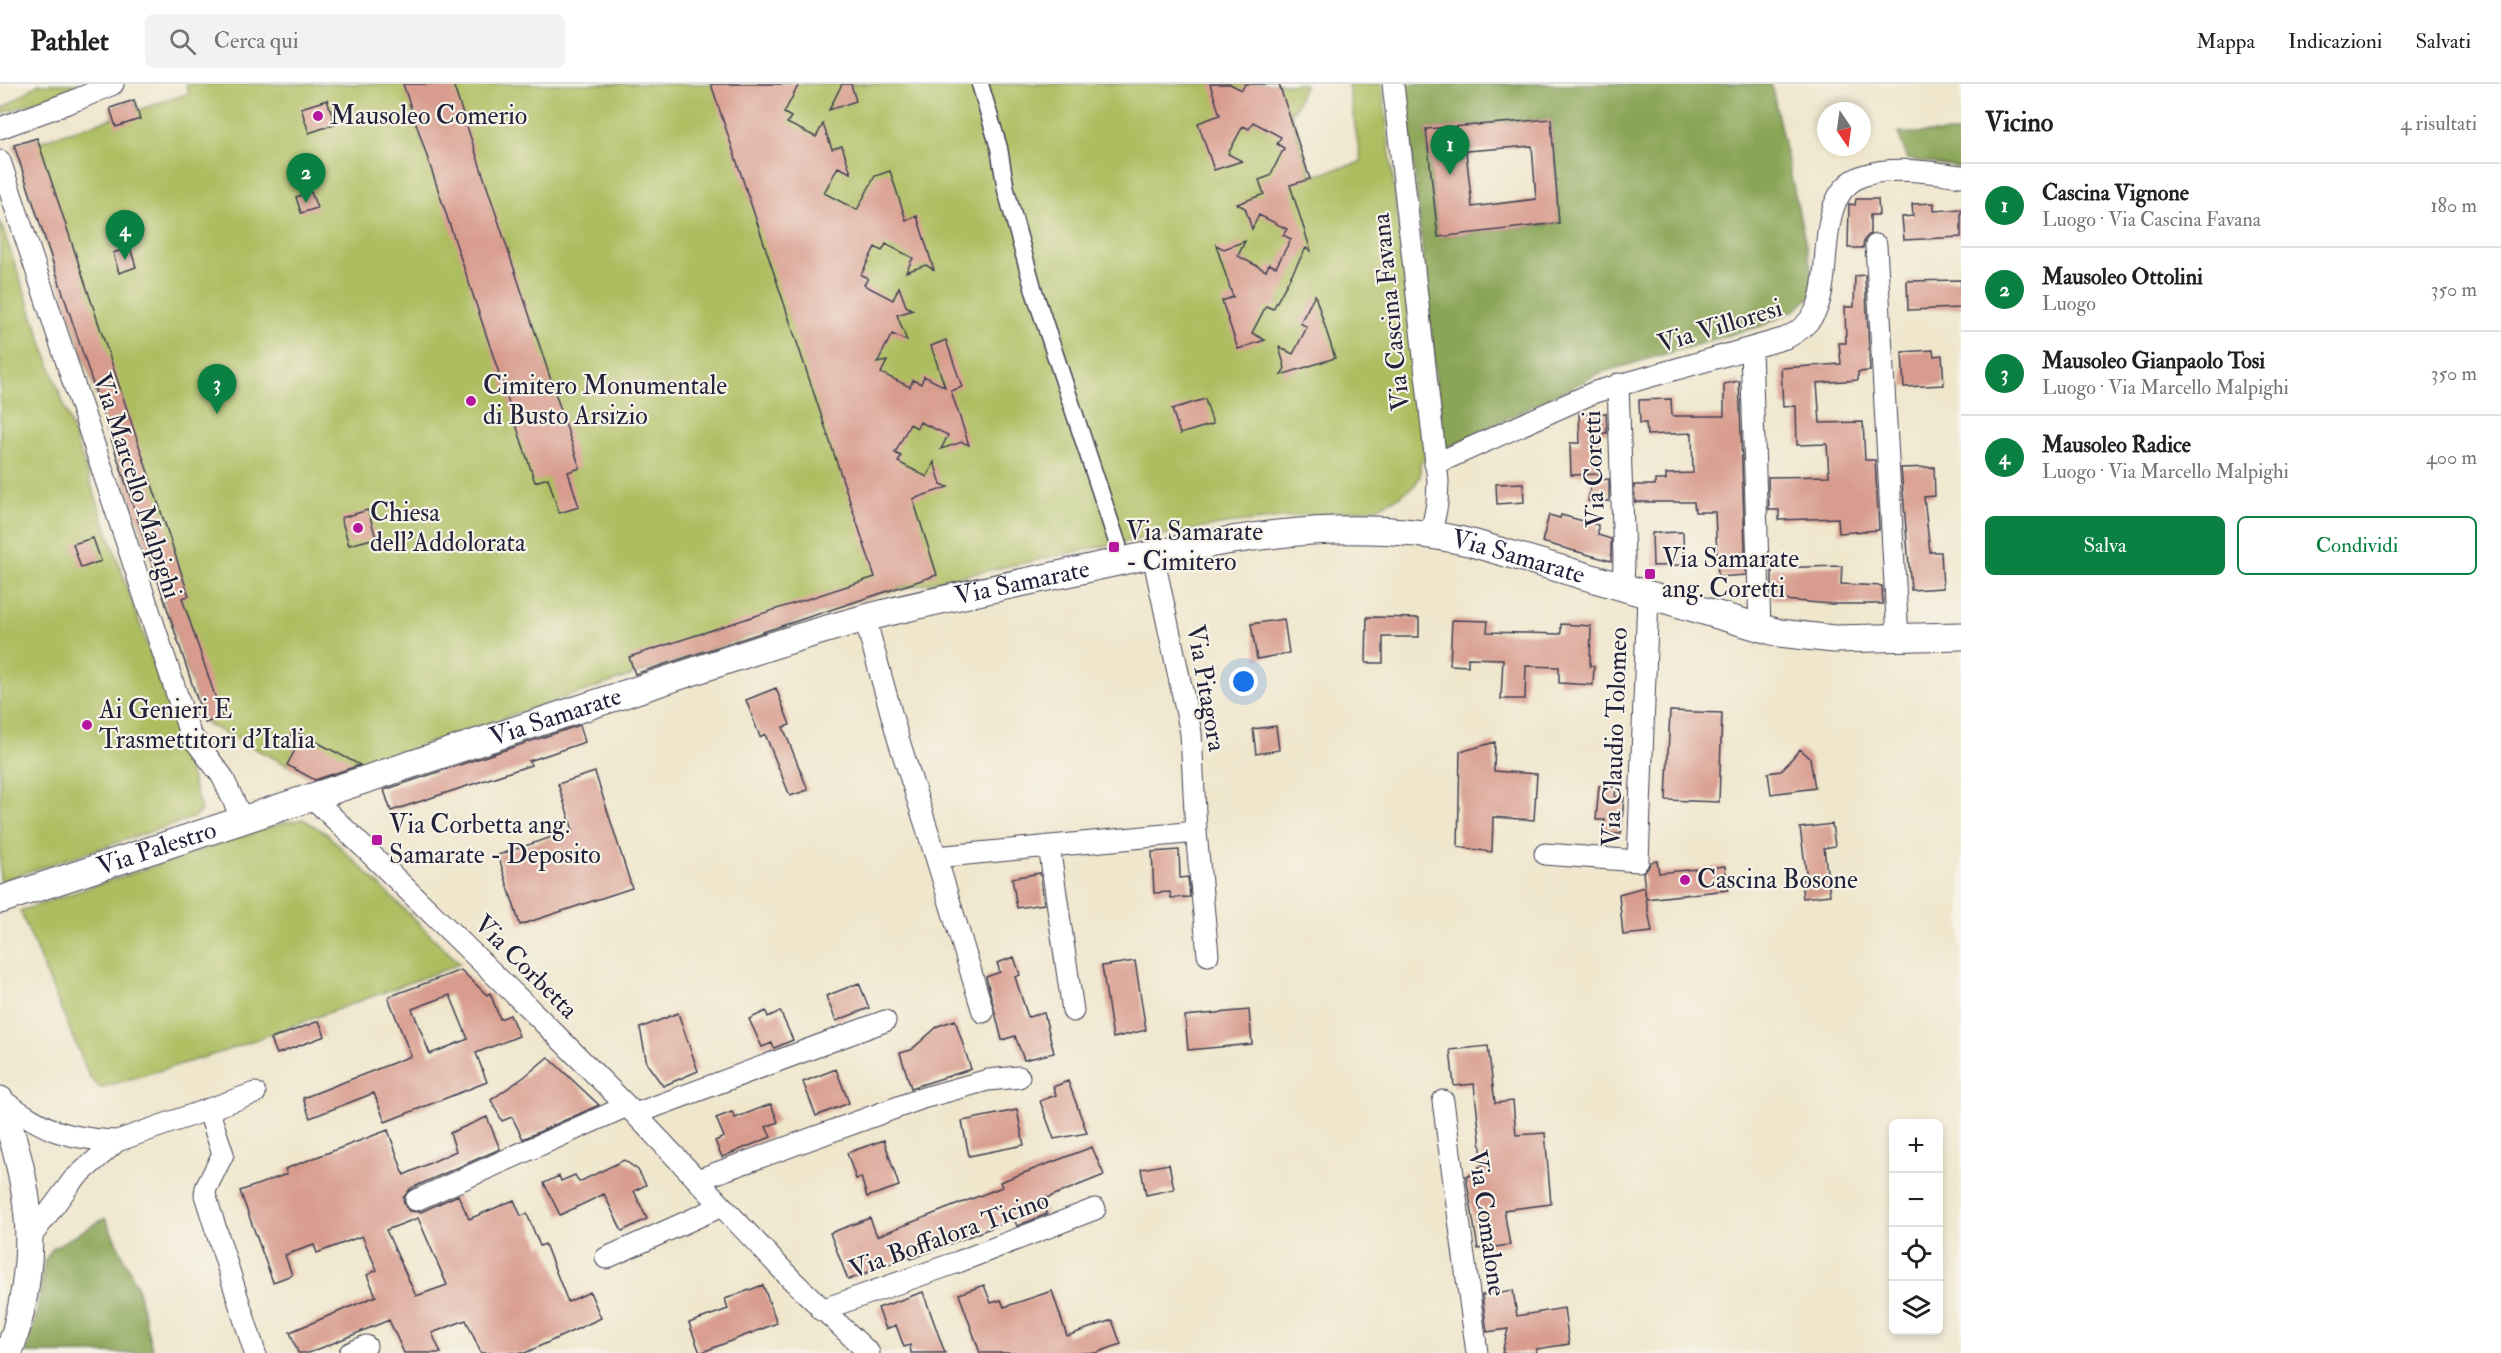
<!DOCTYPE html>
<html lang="it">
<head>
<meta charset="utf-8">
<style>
  body { margin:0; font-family:"IM FELL Double Pica",serif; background:#f2f2f2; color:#202124 }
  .controls { position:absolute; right:18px; bottom:18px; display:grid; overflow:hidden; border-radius:9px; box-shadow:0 3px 9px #0003 }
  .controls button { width:54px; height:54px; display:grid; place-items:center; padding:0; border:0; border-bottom:2px solid #e0e0e0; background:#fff; color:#202124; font:30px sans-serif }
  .compass { position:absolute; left:1817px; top:18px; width:54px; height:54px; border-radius:50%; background:#fff; box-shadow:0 3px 9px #0003; rotate:167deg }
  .you { position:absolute; left:1244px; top:598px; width:21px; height:21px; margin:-15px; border:4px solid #fff; border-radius:50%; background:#1a73e8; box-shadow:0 0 0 9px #1a73e833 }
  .badge { display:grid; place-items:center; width:39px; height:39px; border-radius:50%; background:#0b8043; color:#fff; font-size:20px; font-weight:700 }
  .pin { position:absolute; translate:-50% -50px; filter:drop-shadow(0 2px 3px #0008) }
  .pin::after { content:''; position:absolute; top:32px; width:21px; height:18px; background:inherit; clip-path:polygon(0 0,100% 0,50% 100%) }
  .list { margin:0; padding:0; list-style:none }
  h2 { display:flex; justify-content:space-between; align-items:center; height:78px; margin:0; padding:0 24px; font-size:26px }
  h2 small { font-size:20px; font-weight:400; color:#757577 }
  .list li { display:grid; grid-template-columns:39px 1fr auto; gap:18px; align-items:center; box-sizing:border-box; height:84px; padding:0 24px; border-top:2px solid #e0e0e0 }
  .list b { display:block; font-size:22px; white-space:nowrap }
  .list p { margin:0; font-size:20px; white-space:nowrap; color:#757577 }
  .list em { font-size:20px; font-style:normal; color:#757577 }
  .actions { display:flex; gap:12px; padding:18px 24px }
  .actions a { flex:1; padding:14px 0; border:2px solid #0b8043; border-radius:9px; text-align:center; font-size:21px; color:#0b8043 }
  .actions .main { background:#0b8043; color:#fff }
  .icon { flex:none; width:33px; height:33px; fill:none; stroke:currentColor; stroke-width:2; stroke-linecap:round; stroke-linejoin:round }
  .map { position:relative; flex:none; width:1961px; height:1269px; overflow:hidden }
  header { display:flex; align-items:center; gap:36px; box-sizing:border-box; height:84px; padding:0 30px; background:#fff; border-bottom:2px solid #e0e0e0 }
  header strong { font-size:28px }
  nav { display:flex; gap:33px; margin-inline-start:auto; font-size:21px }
  .search { width:420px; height:54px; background:#f2f2f2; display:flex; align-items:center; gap:15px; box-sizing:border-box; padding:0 21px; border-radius:9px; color:#757577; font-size:22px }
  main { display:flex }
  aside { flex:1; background:#fff }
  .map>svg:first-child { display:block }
  .green { fill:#adbe61; stroke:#68704e; stroke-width:1.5 }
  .forest { fill:#8aa557; stroke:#566449; stroke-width:1.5; fill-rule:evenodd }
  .building { fill:#d89c8e; fill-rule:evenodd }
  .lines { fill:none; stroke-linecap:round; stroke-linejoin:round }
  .pedestrian-casing { stroke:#413f51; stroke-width:19 }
  .minor-casing { stroke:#413f51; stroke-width:23 }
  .tertiary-casing { stroke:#413f51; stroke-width:29 }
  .pedestrian { stroke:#fff; stroke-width:16 }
  .minor { stroke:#fff; stroke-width:21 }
  .tertiary { stroke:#fff; stroke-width:27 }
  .poi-dot { fill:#b5179e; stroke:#f7f3e8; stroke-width:2 }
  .labels { text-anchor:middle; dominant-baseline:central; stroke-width:4.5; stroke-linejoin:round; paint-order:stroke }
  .poi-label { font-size:26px; fill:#22223b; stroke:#f7f3e8; text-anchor:start }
  .street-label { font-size:26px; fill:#22223b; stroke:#f7f3e8 }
</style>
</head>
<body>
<header>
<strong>Pathlet</strong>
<div class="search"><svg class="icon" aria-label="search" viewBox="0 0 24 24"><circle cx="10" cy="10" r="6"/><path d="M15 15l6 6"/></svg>Cerca qui</div>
<nav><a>Mappa</a><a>Indicazioni</a><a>Salvati</a></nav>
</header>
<main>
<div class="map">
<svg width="1961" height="1269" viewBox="0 0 1961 1269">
  <rect width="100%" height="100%" fill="#f7f3e8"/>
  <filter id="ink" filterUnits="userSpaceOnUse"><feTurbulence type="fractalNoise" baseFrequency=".0167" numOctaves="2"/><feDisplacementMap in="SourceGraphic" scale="12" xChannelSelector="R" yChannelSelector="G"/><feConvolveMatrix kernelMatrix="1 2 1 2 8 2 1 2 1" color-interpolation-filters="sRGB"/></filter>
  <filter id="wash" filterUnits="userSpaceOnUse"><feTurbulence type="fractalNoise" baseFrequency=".008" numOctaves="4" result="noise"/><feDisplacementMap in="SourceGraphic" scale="24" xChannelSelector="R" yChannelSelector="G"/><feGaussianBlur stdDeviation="1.35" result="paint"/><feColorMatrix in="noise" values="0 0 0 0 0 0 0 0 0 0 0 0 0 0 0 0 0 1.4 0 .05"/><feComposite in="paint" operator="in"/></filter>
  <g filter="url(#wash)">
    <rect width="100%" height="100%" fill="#efe6cc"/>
    <path class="green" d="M39 0H86L0 30V26Z
      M186 0H1305L1294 26 1290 27 1312 92 1361 78 1348 0H1382L1425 377 1420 378V392L1415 401 1400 412 1376 424 1226 440 1118 459 881 509 316 696 205 639 14 61 37 54 38 58 113 34 110 24 134 16 138 26 189 9Z
      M0 137 182 662 201 726 195 733 0 797Z
      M303 735 327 750 460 880 222 968 100 1004 90 994 20 827 279 740Z"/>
    <path class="forest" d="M1405 0H1771L1816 207 1797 225 1764 241 1600 289 1443 366ZM1551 35 1559 139 1438 153 1426 45Z
      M1898 49H1961V84L1908 75Z
      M105 1134 137 1202 153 1269H26L37 1227 44 1178 53 1164Z"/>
    <g id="blocks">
      <path class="building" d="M403 0H453L580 384 568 388 579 423 559 429 548 394 535 398Z
        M711 0H799L784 29 791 33 787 39 816 53 823 40 832 65 842 62 851 89 838 83 824 109 857 126 875 92 890 87 906 136 917 132 934 186 926 181 906 188 913 174 886 160 882 167 875 163 861 191 868 194 864 201 893 216 899 203 906 222 913 226 897 231 907 257 892 250 877 279 887 277 881 289 910 303 913 296 921 300 924 292 945 303 931 262 946 256 962 303 951 307 969 361 962 358 941 365 948 351 920 338 917 344 910 340 895 369 901 372 898 378 927 393 934 378 941 400 948 403 913 415 937 491 635 590 629 573 875 493Z
        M842 0H851L856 17 829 26Z
        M1210 0H1230L1242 6 1245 0H1279L1310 95 1290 101 1311 167 1306 164 1273 225 1266 222 1252 249 1265 256 1238 265 1222 217 1233 213 1216 161 1224 165 1245 157 1238 172 1266 187 1269 180 1276 183 1291 155 1283 151 1287 145 1259 131 1252 145 1245 124 1237 120 1264 110 1259 96 1270 92 1284 64 1277 60 1281 53 1253 38 1249 45 1243 42 1228 70 1242 77 1214 86 1198 39 1220 31Z
        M134 16 140 35 116 43 110 24Z
        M327 16 335 40 309 49 301 24Z
        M1551 35 1559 139 1438 153 1426 45ZM1532 62 1536 115 1472 123 1466 67Z
        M37 54 189 512 182 514 222 633 205 639 14 61Z
        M311 108 317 124 301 129 296 113Z
        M1856 115H1878L1879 131H1870V150L1864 156 1863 164H1848L1849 120 1855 121Z
        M1934 119V127L1961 125V153L1904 156 1902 133 1913 132 1912 120Z
        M130 163 136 183 119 189 113 169Z
        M1865 191 1870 287 1858 288V296L1817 299 1820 339 1863 338 1865 376H1875L1879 446 1839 449 1838 434 1779 436V426H1769L1768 393 1829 392 1827 360 1797 361 1796 322 1783 323 1781 284 1841 280 1839 259H1846L1845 223H1854L1855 192Z
        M1961 196V224L1908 226 1907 197Z
        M1315 211 1335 274 1281 291 1285 284 1279 263 1293 270 1307 243 1300 239Z
        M1933 266 1934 272 1942 271 1944 301 1904 303 1902 268Z
        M1739 297 1746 491 1718 493 1715 428H1695L1694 418H1635L1634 401H1655V396H1666V390L1693 389 1692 349 1647 351 1646 339H1640L1639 316 1671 315 1672 332H1724V300Z
        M1205 315 1213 340 1180 350 1172 325Z
        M1606 329 1607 349H1599L1601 390 1571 391 1570 359H1580L1579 330Z
        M1934 383 1935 412 1924 413 1930 468H1941L1943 504 1911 506 1901 384Z
        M1609 395V417H1588L1591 397Z
        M1523 399 1524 418 1497 420 1496 400Z
        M368 426 376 454 349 461 341 434Z
        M1549 431 1560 434 1561 431 1598 441V451L1611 455V477L1542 458Z
        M1683 448 1684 481 1653 482 1652 449Z
        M93 454 101 477 81 484 73 460Z
        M1842 482 1841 500 1882 502 1883 520H1831L1772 515V484Z
        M1367 533 1419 534V553H1383V579H1366Z
        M1284 535 1289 569 1257 575 1251 540Z
        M1452 536 1488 537 1487 548 1561 550V540L1591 542 1590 582H1594L1593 601 1559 599V583L1526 582 1525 615H1501L1503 575 1468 574V582L1450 581Z
        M776 604 790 641 783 643 808 706 790 712 765 650 760 653 746 616Z
        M1670 627 1722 629 1719 718 1666 716Z
        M580 641 585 658 529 677 531 681 391 727 384 706Z
        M1276 642 1279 666 1256 670 1253 645Z
        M294 646 360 681 315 696 287 681 295 666 286 662Z
        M1495 658 1494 687 1537 690 1534 736 1493 733 1492 768 1458 763 1460 668Z
        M1800 665 1810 674 1815 704 1771 710 1768 689 1781 687Z
        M595 688 632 804 520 841 498 771 573 746 558 700Z
        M1599 702 1616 703 1615 713H1624L1621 750 1604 749 1605 736H1596Z
        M1832 740 1835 762 1824 764 1830 811 1803 814 1801 796 1807 795 1800 744Z
        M1179 766 1180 794 1188 793 1190 813 1171 814 1170 808 1154 809 1152 768Z
        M1657 777 1659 789 1725 782 1728 806 1646 815 1652 848 1623 851 1619 810 1644 803 1646 814 1643 788 1648 784 1651 778Z
        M1040 789 1044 820 1017 824 1012 794Z
        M1014 873 1020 891 1015 893 1028 933 1044 929 1054 969 1024 976 1015 952 1002 956 986 893 1000 888 997 879Z
        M1135 877 1146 946 1113 954 1102 882Z
        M461 886 487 911 490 909 500 935 510 931 519 952 476 969 487 998 385 1038 374 1009 310 1034 303 1014 411 972 388 913ZM450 911 468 955 430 970 412 925Z
        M859 899 869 924 836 937 826 912Z
        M1249 926 1252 960 1188 966 1185 932Z
        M766 927 768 933 780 927 793 956 774 964 772 959 762 963 749 935Z
        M678 929 698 987 663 1002 647 980 640 944Z
        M955 936 971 985 911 1004 900 969 911 966 938 942Z
        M319 937 325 952 277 970 271 955Z
        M1488 962 1495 1019 1513 1017 1516 1051 1545 1049 1551 1120 1504 1126 1510 1161 1478 1165 1466 1092 1479 1090 1478 1083 1483 1082 1474 1000 1454 1002 1450 966Z
        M548 973 599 1021 523 1055 512 1033 502 1037 491 1016 524 993Z
        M836 985 849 1019 816 1032 803 998Z
        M1068 997 1087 1049 1054 1055 1040 1017 1056 1011 1053 1003Z
        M771 1020 778 1038 766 1043 771 1053 722 1073 715 1057 724 1053 716 1034 732 1028 735 1034Z
        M1017 1026 1024 1061 969 1072 962 1037Z
        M487 1033 500 1065 411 1104 403 1114 405 1122 409 1127 421 1128 458 1111 469 1135 514 1116 521 1132 527 1130 540 1162 545 1160 568 1218 590 1208 601 1234 525 1269H481L466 1236 432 1249 441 1269H404L389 1236 309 1269H298L290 1248 376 1212 367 1191 377 1186 362 1152 317 1169 314 1161 285 1171 292 1191 273 1198 240 1107 287 1090 285 1085 388 1046 404 1091 456 1067 450 1049ZM418 1134 447 1201 416 1212 386 1146Z
        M884 1056 899 1102 867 1113 861 1093 856 1095 847 1069Z
        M1092 1063 1104 1091 1042 1116 1047 1130 1017 1142 1014 1135 911 1175 910 1172 848 1196 830 1149 870 1134 877 1152 1002 1103 1000 1098Z
        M624 1076 638 1086 646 1101 634 1107 647 1135 622 1147 604 1110 560 1131 544 1099 559 1092 561 1097 575 1091 579 1098Z
        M1169 1080 1174 1105 1146 1111 1141 1085Z
        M763 1201 777 1239 700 1269 689 1239 728 1225 725 1215Z
        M984 1201 991 1219 1001 1216 1004 1223 1052 1207 1067 1252 1112 1236 1121 1260 1096 1269H980L959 1210Z
        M1513 1206 1517 1232 1564 1224 1569 1260 1536 1265 1537 1269H1502L1508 1245 1487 1248 1482 1211Z
        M923 1208 945 1269H911L910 1261 904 1263 896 1241 886 1245 878 1224Z"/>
    </g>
  </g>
  <g filter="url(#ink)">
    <use href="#blocks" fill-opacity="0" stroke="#413f51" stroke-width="1.5"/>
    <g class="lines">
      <defs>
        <path id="pedestrian" d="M980 0 999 64 1006 106 1034 207 1118 461"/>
        <path id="minor" d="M1393 0 1438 397 1437 420 1431 450
          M0 44 76 16 113 0
          M0 77 190 650 222 692 242 735
          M1876 161 1898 554
          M1751 265 1760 544
          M1618 300 1624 474 1623 504
          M1435 380 1595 308 1786 254C1798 248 1810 239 1816 226 1834 187 1813 107 1865 91 1894 82 1931 88 1961 92
          M865 534 898 654 936 773 1196 748 1191 649 1153 471
          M312 713 536 931 635 1030 791 1195 869 1269
          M1196 748 1208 871
          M1049 762 1073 927
          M1545 770 1638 777 1648 512
          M936 773 983 928
          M0 1015C47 1046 60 1054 117 1057
          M1443 1017 1477 1269
          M208 1025 223 1070 206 1104 205 1111 255 1269
          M635 1030 885 937
          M697 1096 923 1014 988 996 1019 993
          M416 1116 627 1022
          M30 1154 73 1096 117 1057 255 1009
          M606 1174 722 1122
          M821 1226 958 1178 1095 1125
          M350 1269 366 1262"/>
        <g id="tertiary">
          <path id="s1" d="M0 816 758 566C802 552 845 539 889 528 947 514 1005 502 1063 490 1195 461 1337 426 1472 459L1779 549 1834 555 1961 552"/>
          <path d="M0 1016C33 1106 40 1176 9 1269"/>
        </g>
      </defs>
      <use href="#pedestrian" class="pedestrian-casing"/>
      <use href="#minor" class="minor-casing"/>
      <use href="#tertiary" class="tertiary-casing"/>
      <use href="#pedestrian" class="pedestrian"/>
      <use href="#minor" class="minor"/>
      <use href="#tertiary" class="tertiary"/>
    </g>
  </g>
  <g class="poi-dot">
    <circle cx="318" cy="32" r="6"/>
    <circle cx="471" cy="317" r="6"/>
    <circle cx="358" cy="444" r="6"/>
    <rect x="1108" y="457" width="12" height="12" rx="3"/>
    <rect x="1644" y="484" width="12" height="12" rx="3"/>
    <circle cx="87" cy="641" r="6"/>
    <rect x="371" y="750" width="12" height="12" rx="3"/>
    <circle cx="1685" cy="796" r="6"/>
  </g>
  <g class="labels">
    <g class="poi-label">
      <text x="330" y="32">Mausoleo Comerio</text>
      <text x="483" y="302">Cimitero Monumentale<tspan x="483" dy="30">di Busto Arsizio</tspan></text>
      <text x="370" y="429">Chiesa<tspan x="370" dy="30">dell'Addolorata</tspan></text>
      <text x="1126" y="448">Via Samarate<tspan x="1126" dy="30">- Cimitero</tspan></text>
      <text x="1662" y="475">Via Samarate<tspan x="1662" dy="30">ang. Coretti</tspan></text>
      <text x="99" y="626">Ai Genieri E<tspan x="99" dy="30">Trasmettitori d'Italia</tspan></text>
      <text x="389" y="741">Via Corbetta ang.<tspan x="389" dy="30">Samarate - Deposito</tspan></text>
      <text x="1697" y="796">Cascina Bosone</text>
    </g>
    <g class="street-label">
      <text transform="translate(1391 228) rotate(-96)">Via Cascina Favana</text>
      <text transform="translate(1720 242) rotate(-17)">Via Villoresi</text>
      <text transform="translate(1594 385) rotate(-92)">Via Coretti</text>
      <text transform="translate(137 402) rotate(72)">Via Marcello Malpighi</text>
      <text stroke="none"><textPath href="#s1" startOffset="1575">Via Samarate</textPath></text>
      <text stroke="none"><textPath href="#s1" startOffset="1071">Via Samarate</textPath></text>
      <text transform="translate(1206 604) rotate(80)">Via Pitagora</text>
      <text stroke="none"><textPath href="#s1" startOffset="585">Via Samarate</textPath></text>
      <text transform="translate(1615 653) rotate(-88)">Via Claudio Tolomeo</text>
      <text stroke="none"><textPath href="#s1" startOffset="165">Via Palestro</textPath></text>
      <text transform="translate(526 883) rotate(45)">Via Corbetta</text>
      <text transform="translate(1487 1139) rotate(82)">Via Comalone</text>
      <text transform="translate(949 1151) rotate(-20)">Via Boffalora Ticino</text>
    </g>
  </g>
</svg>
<div class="controls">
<button>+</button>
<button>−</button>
<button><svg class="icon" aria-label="locate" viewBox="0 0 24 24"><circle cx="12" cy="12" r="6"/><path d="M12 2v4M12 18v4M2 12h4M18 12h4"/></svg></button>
<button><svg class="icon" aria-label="layers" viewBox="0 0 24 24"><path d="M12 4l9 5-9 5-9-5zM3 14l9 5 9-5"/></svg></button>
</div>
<svg class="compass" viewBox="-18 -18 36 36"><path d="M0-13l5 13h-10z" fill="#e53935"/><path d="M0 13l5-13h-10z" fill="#757577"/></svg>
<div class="you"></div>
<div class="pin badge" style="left:1450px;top:91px">1</div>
<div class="pin badge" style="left:306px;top:119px">2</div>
<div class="pin badge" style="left:217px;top:330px">3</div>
<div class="pin badge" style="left:125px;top:176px">4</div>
</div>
<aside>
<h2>Vicino<small>4 risultati</small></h2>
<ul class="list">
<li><span class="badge">1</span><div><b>Cascina Vignone</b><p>Luogo · Via Cascina Favana</p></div><em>180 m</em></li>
<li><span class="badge">2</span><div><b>Mausoleo Ottolini</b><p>Luogo</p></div><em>350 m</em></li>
<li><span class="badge">3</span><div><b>Mausoleo Gianpaolo Tosi</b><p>Luogo · Via Marcello Malpighi</p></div><em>350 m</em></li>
<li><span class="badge">4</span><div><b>Mausoleo Radice</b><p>Luogo · Via Marcello Malpighi</p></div><em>400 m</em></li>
</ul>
<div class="actions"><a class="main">Salva</a><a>Condividi</a></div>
</aside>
</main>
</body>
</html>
